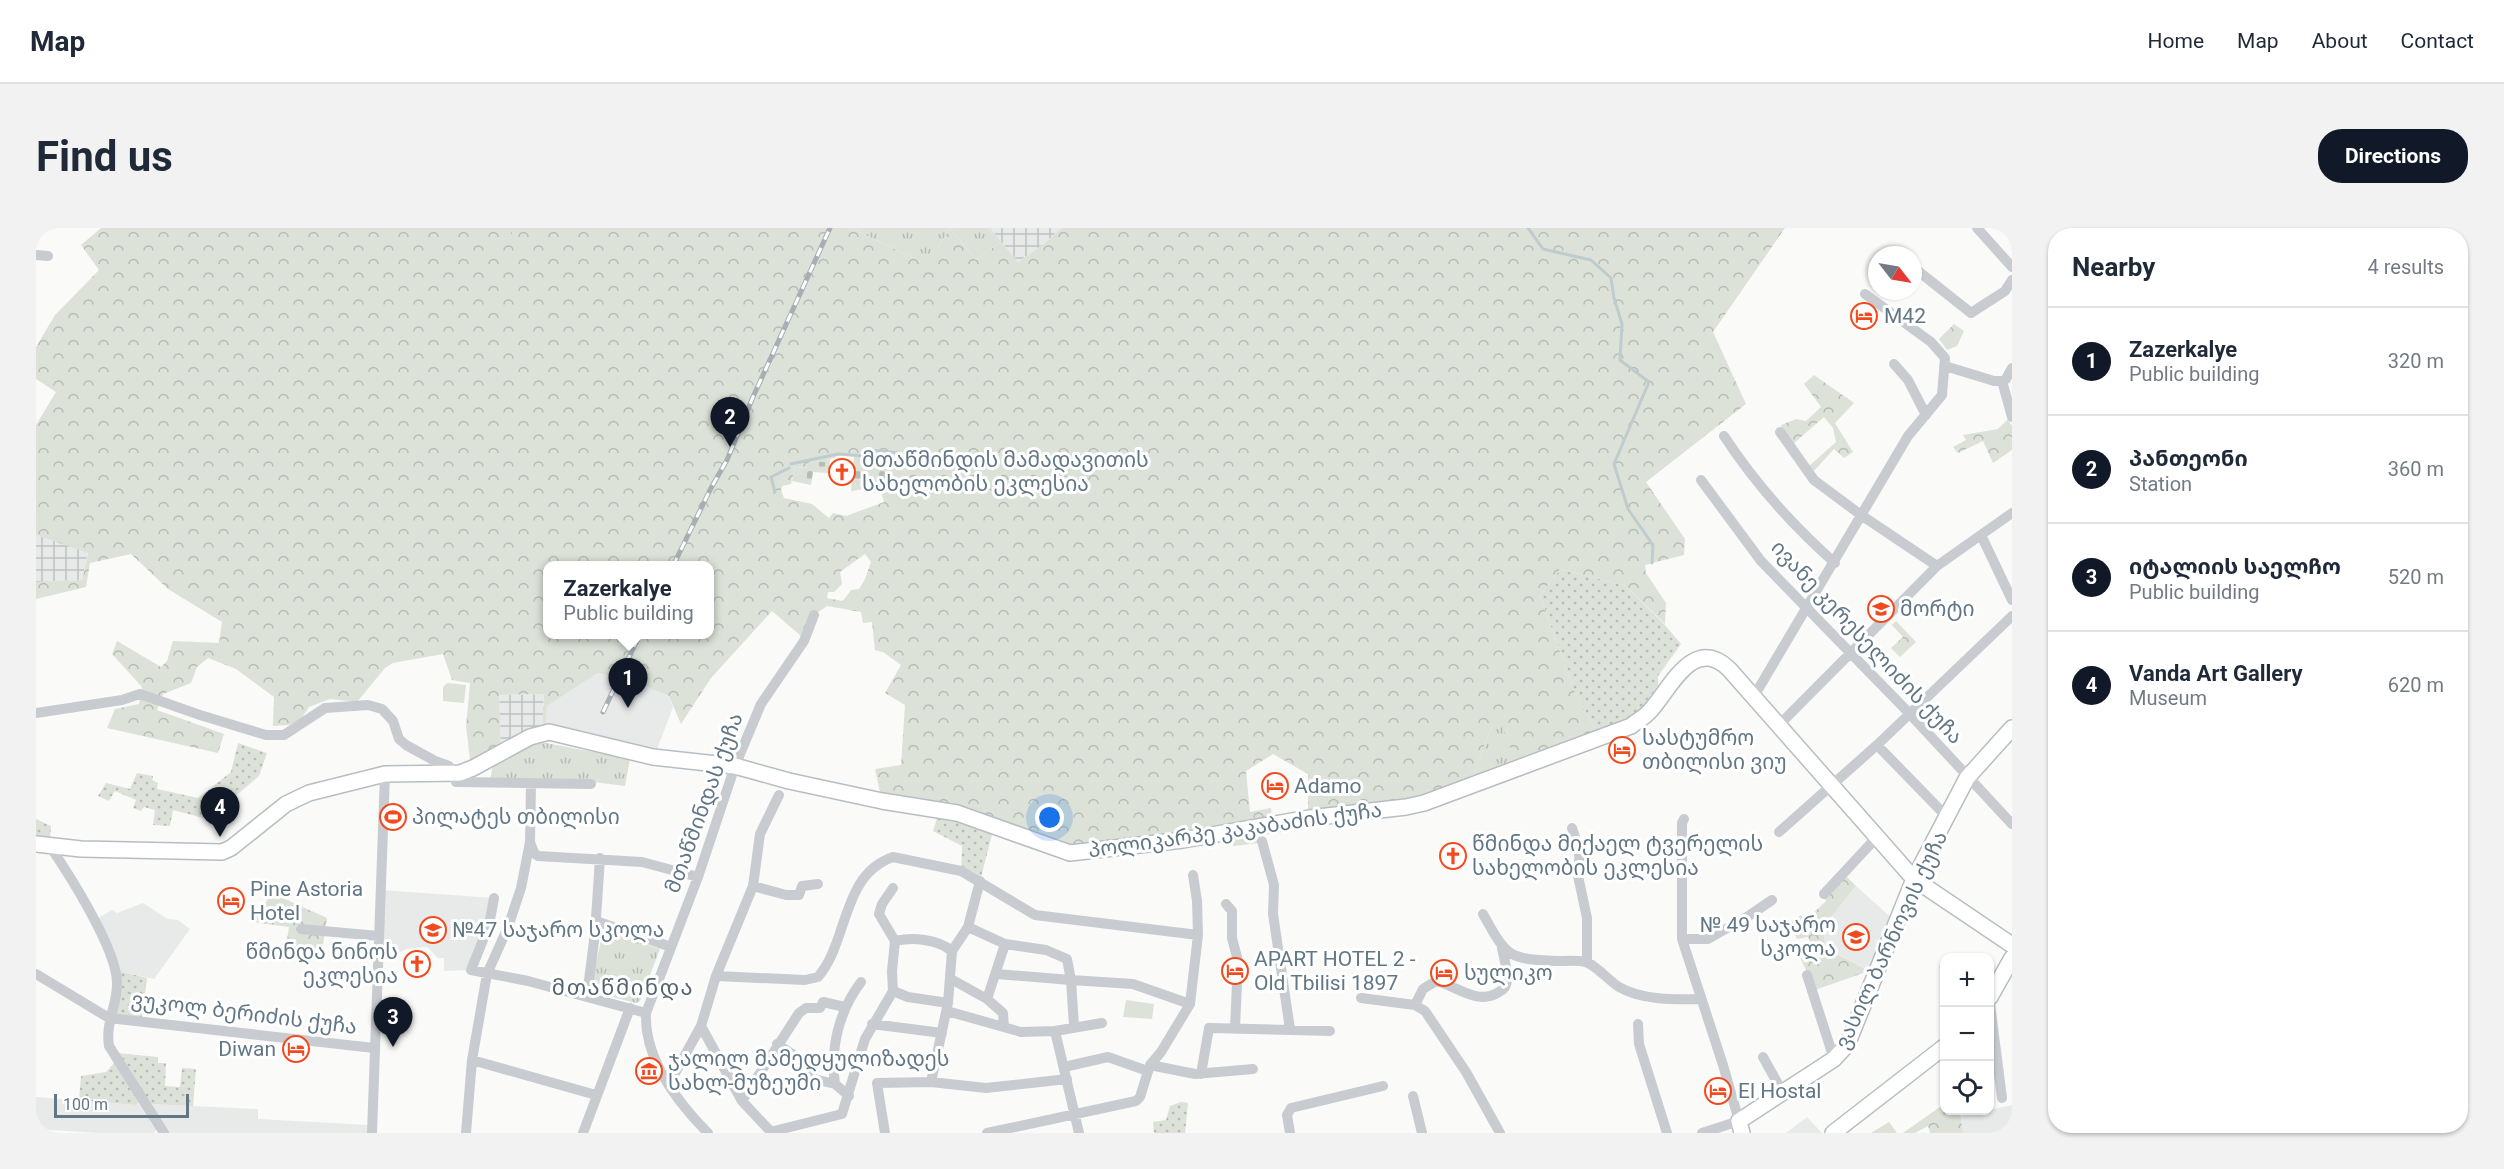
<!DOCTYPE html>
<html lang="en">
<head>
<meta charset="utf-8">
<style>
  body { margin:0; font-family:Roboto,"Noto Sans Georgian",sans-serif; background:#f2f2f3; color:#1f2937 }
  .controls { position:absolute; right:18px; bottom:18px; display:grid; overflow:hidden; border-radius:12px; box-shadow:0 2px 4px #0004 }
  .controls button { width:54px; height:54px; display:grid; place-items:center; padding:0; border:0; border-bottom:2px solid #e0e1e3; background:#fff; color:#1f2937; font:30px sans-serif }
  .compass { position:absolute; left:1832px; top:18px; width:54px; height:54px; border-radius:50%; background:#fff; box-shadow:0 2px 4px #0004; rotate:121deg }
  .scale { position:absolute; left:18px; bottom:15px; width:135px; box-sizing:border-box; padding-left:6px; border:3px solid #627785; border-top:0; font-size:16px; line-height:21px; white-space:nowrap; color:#627785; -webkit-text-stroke:4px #fff; paint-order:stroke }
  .you { position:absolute; left:1014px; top:590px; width:21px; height:21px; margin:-15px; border:4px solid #fff; border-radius:50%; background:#1a73e8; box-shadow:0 0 0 9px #1a73e833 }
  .badge { display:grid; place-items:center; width:39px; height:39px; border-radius:50%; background:#111827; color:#fff; font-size:20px; font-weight:700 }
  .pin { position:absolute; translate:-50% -50px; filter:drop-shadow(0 2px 3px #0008) }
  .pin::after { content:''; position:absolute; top:32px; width:21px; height:18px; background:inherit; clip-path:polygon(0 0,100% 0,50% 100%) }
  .popup { position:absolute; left:507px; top:333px; width:171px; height:78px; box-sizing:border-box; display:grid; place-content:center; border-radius:12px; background:#fff; filter:drop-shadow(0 2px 4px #0005); font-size:20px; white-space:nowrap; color:#747a83 }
  .popup b { font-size:22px; color:#1f2937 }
  .popup::after { content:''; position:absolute; left:50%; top:100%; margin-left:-12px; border:12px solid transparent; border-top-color:#fff }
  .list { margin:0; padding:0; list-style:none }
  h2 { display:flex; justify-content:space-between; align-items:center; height:78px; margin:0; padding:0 24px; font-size:26px }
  h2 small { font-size:20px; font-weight:400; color:#747a83 }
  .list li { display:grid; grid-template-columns:39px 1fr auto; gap:18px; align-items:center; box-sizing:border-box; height:108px; padding:0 24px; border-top:2px solid #e0e1e3 }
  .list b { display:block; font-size:22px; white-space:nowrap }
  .list p { margin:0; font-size:20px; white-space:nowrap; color:#747a83 }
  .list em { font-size:20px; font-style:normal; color:#747a83 }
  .icon { flex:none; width:33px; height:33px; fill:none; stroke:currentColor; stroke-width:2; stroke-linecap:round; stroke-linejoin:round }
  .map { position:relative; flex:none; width:1976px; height:905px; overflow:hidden; border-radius:24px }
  header { display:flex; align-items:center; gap:36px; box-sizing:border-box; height:84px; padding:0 30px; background:#fff; border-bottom:2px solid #e0e1e3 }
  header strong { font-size:28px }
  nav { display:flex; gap:33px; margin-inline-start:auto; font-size:21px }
  .intro { display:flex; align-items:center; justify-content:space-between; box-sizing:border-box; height:144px; padding:0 36px }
  h1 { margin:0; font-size:42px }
  .button { padding:15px 27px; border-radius:24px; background:#111827; color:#fff; font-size:21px; font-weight:700 }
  main { display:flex; gap:36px; padding:0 36px }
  aside { flex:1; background:#fff; border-radius:24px; box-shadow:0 2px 4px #0004 }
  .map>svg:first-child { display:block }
  .built { fill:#e8e9e9 }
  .industrial { fill:url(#industrial-grid) }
  .grass { fill:url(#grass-dots) }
  .forest { fill:url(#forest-crowns); fill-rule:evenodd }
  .cemetery { fill:url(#cemetery-stones) }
  .park { fill:url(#park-tufts) }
  .pitch { fill:#dce2d8 }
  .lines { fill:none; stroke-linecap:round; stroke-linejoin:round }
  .stream { stroke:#becbcf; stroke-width:3 }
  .secondary-casing { stroke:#b7bec3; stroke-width:18 }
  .street { stroke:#c8ccd0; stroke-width:10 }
  .secondary { stroke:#fff; stroke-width:15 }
  .rail-casing { stroke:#a7afb5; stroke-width:5 }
  .rail { stroke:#fff; stroke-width:3; stroke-dasharray:9; stroke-linecap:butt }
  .labels { text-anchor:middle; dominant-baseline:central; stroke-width:6; stroke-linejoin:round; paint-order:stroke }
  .poi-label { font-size:21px; fill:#627785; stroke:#fff; text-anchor:start }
  .street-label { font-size:21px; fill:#627785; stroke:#fff }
  .neighbourhood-label { font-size:22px; letter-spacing:1.5px; fill:#556570; stroke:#fff }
</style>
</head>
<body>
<header>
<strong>Map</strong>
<nav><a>Home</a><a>Map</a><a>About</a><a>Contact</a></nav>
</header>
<div class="intro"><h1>Find us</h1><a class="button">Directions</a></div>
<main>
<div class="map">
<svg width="1976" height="905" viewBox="0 0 1976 905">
  <defs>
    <pattern id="industrial-grid" width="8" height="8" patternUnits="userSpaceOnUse" patternTransform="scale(1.5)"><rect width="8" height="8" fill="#e8e9e9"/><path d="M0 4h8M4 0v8" fill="none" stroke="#bfc2c2"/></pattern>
    <pattern id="grass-dots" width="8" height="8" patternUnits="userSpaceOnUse" patternTransform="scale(1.5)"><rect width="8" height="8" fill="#dce2d8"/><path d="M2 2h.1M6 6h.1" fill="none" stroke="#b6bcb5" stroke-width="1.8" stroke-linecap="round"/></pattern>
    <pattern id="forest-crowns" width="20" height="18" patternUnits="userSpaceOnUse" patternTransform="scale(1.5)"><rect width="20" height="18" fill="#dce2d8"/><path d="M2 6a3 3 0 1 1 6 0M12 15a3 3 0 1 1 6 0" fill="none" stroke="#b6bcb5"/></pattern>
    <pattern id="cemetery-stones" width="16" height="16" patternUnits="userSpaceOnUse" patternTransform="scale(1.5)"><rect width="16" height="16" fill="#dce2d8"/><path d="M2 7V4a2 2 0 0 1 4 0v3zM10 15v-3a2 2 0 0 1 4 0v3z" fill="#b6bcb5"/></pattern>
    <pattern id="park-tufts" width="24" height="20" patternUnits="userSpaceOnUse" patternTransform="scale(1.5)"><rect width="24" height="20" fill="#dce2d8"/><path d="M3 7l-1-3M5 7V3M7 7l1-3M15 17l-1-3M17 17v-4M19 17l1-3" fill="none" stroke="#b6bcb5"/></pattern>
  </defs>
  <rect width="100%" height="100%" fill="#fafaf8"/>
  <path class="built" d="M562 445 595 453 633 468 637 479 620 524 539 502 510 503 511 478Z
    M1820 658 1859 693 1837 745 1789 720 1788 698Z
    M345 662 458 670 435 742 408 743V730H402L391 719 370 721 363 725 342 723Z
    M107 675 132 691 142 692 154 701 118 751 83 743 59 692 76 682 81 685Z
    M0 869 99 877 105 873 122 900 118 905H62L0 901Z
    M113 876 222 881V891L332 897 331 905H132Z
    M1976 877V905H1927L1925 888Z
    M1771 889 1786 905H1750Z"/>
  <path class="industrial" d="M954 0H1025L1009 15 982 34Z
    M0 307 52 324 46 352 0 354Z
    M508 466 506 504 465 518 463 467Z"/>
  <path class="grass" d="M1524 341 1590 358 1628 396 1645 416 1622 448V462L1601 489 1561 504 1539 465 1504 368Z
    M202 515 231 525 223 548 190 576 174 581 171 591 137 582 134 598 117 597 119 582 108 579 105 583 97 580 100 572 79 563 73 573 62 568 70 555 94 561 101 545 117 548 116 552 122 555 121 561 162 570 195 544Z
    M900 585 958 599 944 653 925 643 926 618 897 603 901 590Z
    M0 591 15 598 14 610H0Z
    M83 743 111 750 106 790 80 787Z
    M81 825 122 829V835H130L129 858 144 859 146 840 160 841 157 878 113 876Z
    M79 834 105 873 99 877 43 872 45 848 70 844Z
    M1145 874 1152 875 1149 905H1118L1117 894 1130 892 1134 878Z"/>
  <path class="forest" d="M65 0H815L886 34 902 20 914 0 940 32 963 15 951 0H954L982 34 1009 15 1025 0H1749L1677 104 1710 176 1610 254 1649 311 1648 327 1609 337 1610 345 1630 375 1629 396 1590 358 1524 341 1504 368 1539 465 1561 504 1480 536 1457 495 1437 548 1385 568 1363 573 1272 585V546L1237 526 1210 543 1214 584 1235 580 1236 590 1029 625 918 591 846 573 839 541 865 537 869 477 849 465 865 437 847 424 839 422 836 394 827 395 825 384 791 378 778 387 766 409 736 383 675 450 645 496 633 468 595 453 562 445 511 478 510 500 506 504 508 466 463 467 465 518 434 532 430 498 434 455 416 452 407 426 357 435 349 440 321 474 294 471 273 479 265 491 253 497 237 498 238 469 200 441 172 430 161 439 155 455 127 466 121 482 188 506 182 525 71 500 79 481 103 476 106 459 76 426 81 413 125 439 131 433 137 413 183 415 186 394 132 361 95 326 54 335 50 359 0 371V354L46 352 52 325 0 307V197L20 164 0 151V119L19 87 63 42 45 17ZM834 224 855 227 869 234 872 243 859 242 848 253 842 254V259H834L839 265 845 264 848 274 810 288 797 285 793 290 776 276 748 270 745 262 746 258 755 256 759 239 769 240 774 233 788 234 804 227 830 230ZM829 326 835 334 829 351 823 361 815 362 807 373 791 370 792 364H798L806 356 804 344ZM511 338H673V406H511Z
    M1918 96 1928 103 1921 118 1911 122 1903 111Z
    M1778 147 1818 175 1799 195 1817 224 1808 230 1798 221 1778 243 1773 238 1800 214 1797 200 1788 189 1757 216 1749 209 1745 197 1760 191 1770 193 1785 179 1768 156Z
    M1972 191 1976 198V222L1957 235 1947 213 1922 225 1917 219 1930 212 1927 207 1962 201Z
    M1860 393 1880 414 1864 429 1855 420 1867 409 1856 397Z
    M1809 647 1820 658 1788 698 1789 720 1833 743 1779 762 1764 729 1778 723 1772 709 1761 711 1754 694 1765 687 1770 692 1790 673 1788 668Z
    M236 665 291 690 285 730 249 725 253 699 216 694Z
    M1908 876V882L1924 883 1927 905H1894L1892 898 1879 905H1867Z
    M1853 894 1861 905H1835Z"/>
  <path class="cemetery" d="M834 224 855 227 869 234 873 243 859 242 853 256 843 254 842 259 815 263 818 228 830 230Z
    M794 231 793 245 777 244 775 257 756 253 759 239 769 240 774 233 788 234Z"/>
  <path class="park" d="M425 0H477L476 6Z
    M815 0H951L963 15 940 32 914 0 902 20 905 27 886 34Z
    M1457 495H1465L1480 536 1437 548Z
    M493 515H510L594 531 589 558 543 552H454L457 536Z
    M1219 605 1224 615 1197 618 1198 607Z
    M572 704 624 721 604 773 600 775 553 763 567 705Z"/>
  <path class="pitch" d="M411 455 430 457 428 475 407 473V459Z
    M1090 772 1118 776 1116 791 1087 789Z"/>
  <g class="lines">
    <path class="stream" d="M1492 0 1507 21 1555 32 1575 50 1578 70 1586 96 1584 132 1613 154 1578 236 1592 281 1617 317 1616 335
      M755 236 802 226 829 228 834 222 862 225 871 232
      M739 264 735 249 753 240"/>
    <defs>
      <path id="secondary" d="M0 616 45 621 186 624 195 620 250 576 273 565 349 546 424 545 437 540 494 509 513 504 617 529 699 538 753 553 846 573 921 585 1034 625 1147 612 1273 590 1370 579 1388 575 1595 498C1601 493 1609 489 1614 483 1635 460 1657 407 1693 441L1878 651 1976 717
        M1954 769 1976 730
        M1706 905 1703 893 1798 831 1811 817 1878 651 1931 550 1976 500
        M1797 905 1908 819"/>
    </defs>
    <use href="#secondary" class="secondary-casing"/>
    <path class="street" d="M1941 0 1976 39
      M0 27 12 28
      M1877 39 1935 85 1969 63 1976 52
      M1858 136 1872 152 1890 187
      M1909 138 1958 153H1966
      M1966 153 1976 189
      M1966 153 1970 151 1976 140
      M1744 204 1778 252 1825 287 1901 338
      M1688 208C1719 255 1756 297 1799 335
      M1665 252 1725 333 1873 485 1976 596
      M1945 307 1976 372
      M1717 470 1872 208 1906 167 1909 130 1895 114 1829 66
      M0 485 86 472 104 466 164 487 230 507H248L289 480 332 477 346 481 357 493 363 511 370 517 399 533 413 538 420 554 555 556
      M1742 498 1901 338 1976 285
      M1841 517 1911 589
      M1648 591 1646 595V711L1687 837 1703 893 1666 905
      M1536 600C1540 613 1547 629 1541 643L1551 690V734
      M1743 604 1841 517 1976 388
      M1226 613 1238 657 1237 686 1254 801
      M494 614 498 625 502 628 606 634 662 649
      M13 617C33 646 80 720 81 754 82 776 69 794 73 818L128 905
      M717 658 750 667H763L766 658 782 656
      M1788 666 1841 609
      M458 670 453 697 435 742 492 753 610 785
      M1190 676 1196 683V710L1202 733 1199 800
      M1447 686C1471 729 1471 731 1521 733 1530 733 1541 732 1549 734 1559 736 1573 753 1583 759 1605 772 1639 772 1665 771
      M560 693 635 719
      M932 699 969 716 1010 722 1031 731 1035 752 1097 756 1154 776
      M265 701 343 708
      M1646 711H1672L1714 687 1736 672
      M859 713C877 709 901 711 916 723
      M916 723 932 699 944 653
      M0 746 73 790 338 820
      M961 746 1035 752 1038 798
      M1771 747 1798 831
      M680 748 769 752 782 749C813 713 805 647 857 629L925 643 999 687 1162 707
      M915 751 951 771 967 785 968 799
      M857 763 872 769 912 775
      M551 768 559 705 564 630
      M1325 770 1379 777 1389 783 1430 844 1464 905
      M951 771 969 716
      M1954 776 1966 870
      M1379 777 1387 761 1400 753C1421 758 1442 778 1463 764 1468 761 1470 759 1471 753 1472 743 1468 730 1466 720
      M911 783 985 804 1019 803 1066 795
      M836 796 906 805
      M1602 796 1603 816 1631 905
      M1019 803 1043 905
      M741 816 759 828 765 843 774 850 799 856 813 868
      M1727 829 1747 865
      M436 832 560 867
      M1114 837 1159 846 1217 841
      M1028 839 1072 829 1106 841
      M1165 846 1173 800 1294 803
      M895 854 912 775 916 723
      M633 856 665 798
      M799 856C794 820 803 783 825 754
      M1377 868 1386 905
      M706 873 763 785 770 780H784L787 774 809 779
      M734 904 806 886 829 811 857 763 856 743 859 713 843 686 846 676 857 660
      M336 905 349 546
      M430 905 436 832 451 746 472 699 485 660 494 614 495 556
      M547 905 594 780
      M672 905C641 874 608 830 610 785L662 649 699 538 725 476 768 413 778 387
      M736 905 706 873 665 798 680 748 717 658 724 606 743 567
      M849 905 841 855 895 854 950 860 1031 851
      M951 905 1100 873 1104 869 1114 837 1125 824 1154 776 1162 707 1161 673 1157 647
      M1254 905 1251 887 1255 880 1347 858"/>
    <use href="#secondary" class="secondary"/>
    <defs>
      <path id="rail" d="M637 338 675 260 691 232 717 169 794 0
        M567 484 604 406"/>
    </defs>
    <use href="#rail" class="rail-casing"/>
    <use href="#rail" class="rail"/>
  </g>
  <defs>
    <symbol id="hotel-ring" viewBox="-11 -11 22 22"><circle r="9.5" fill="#fff" stroke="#f24a1f" stroke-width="1.5"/><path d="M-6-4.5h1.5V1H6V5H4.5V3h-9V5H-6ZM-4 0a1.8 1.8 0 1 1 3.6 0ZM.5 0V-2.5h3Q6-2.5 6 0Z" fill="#f24a1f"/></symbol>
    <symbol id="church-ring" viewBox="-11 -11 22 22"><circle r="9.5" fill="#fff" stroke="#f24a1f" stroke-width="1.5"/><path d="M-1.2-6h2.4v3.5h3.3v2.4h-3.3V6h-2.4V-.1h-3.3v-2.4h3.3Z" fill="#f24a1f"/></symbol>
    <symbol id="school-ring" viewBox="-11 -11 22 22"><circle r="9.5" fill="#fff" stroke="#f24a1f" stroke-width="1.5"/><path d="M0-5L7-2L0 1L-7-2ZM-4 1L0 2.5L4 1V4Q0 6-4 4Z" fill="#f24a1f"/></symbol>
    <symbol id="stadium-ring" viewBox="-11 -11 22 22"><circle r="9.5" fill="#fff" stroke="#f24a1f" stroke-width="1.5"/><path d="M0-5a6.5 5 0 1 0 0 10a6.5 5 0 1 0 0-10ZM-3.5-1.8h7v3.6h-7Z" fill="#f24a1f"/></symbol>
    <symbol id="museum-ring" viewBox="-11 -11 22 22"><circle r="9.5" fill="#fff" stroke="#f24a1f" stroke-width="1.5"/><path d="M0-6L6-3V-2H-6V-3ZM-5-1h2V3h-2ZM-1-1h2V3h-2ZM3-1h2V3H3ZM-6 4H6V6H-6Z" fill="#f24a1f"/></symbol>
  </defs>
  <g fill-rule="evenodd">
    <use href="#hotel-ring" x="1813" y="73" width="30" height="30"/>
    <use href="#church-ring" x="791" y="229" width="30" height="30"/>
    <use href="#school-ring" x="1830" y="366" width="30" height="30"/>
    <use href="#hotel-ring" x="1571" y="507" width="30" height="30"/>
    <use href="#hotel-ring" x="1224" y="543" width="30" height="30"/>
    <use href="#stadium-ring" x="342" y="574" width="30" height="30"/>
    <use href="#church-ring" x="1402" y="613" width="30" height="30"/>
    <use href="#hotel-ring" x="180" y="658" width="30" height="30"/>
    <use href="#school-ring" x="382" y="687" width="30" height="30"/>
    <use href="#school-ring" x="1805" y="694" width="30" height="30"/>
    <use href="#church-ring" x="366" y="721" width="30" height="30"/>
    <use href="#hotel-ring" x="1184" y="728" width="30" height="30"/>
    <use href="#hotel-ring" x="1393" y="730" width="30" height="30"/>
    <use href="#hotel-ring" x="245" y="806" width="30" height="30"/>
    <use href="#museum-ring" x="598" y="828" width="30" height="30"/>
    <use href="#hotel-ring" x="1667" y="848" width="30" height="30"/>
  </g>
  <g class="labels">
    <g class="poi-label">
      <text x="1848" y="88">M42</text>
      <text x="826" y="232">მთაწმინდის მამადავითის<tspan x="826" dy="24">სახელობის ეკლესია</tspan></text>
      <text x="1864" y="381">მორტი</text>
      <text x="1606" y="510">სასტუმრო<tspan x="1606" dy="24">თბილისი ვიუ</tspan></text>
      <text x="1258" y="558">Adamo</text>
      <text x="376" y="589">პილატეს თბილისი</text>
      <text x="1436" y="616">წმინდა მიქაელ ტვერელის<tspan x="1436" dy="24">სახელობის ეკლესია</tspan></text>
      <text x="214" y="661">Pine Astoria<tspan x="214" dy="24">Hotel</tspan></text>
      <text x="1800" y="697" text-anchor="end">№ 49 საჯარო<tspan x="1800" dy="24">სკოლა</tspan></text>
      <text x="416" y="702">№47 საჯარო სკოლა</text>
      <text x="362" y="724" text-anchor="end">წმინდა ნინოს<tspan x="362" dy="24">ეკლესია</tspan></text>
      <text x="1218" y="731">APART HOTEL 2 -<tspan x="1218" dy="24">Old Tbilisi 1897</tspan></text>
      <text x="1428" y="745">სულიკო</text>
      <text x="240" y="821" text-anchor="end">Diwan</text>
      <text x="632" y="831">ჯალილ მამედყულიზადეს<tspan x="632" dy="24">სახლ-მუზეუმი</tspan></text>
      <text x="1702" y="863">El Hostal</text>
    </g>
    <g class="street-label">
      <text transform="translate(1831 414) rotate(47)">ივანე კერესელიძის ქუჩა</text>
      <text transform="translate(668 575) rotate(-70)">მთაწმინდას ქუჩა</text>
      <text transform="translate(1199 602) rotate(-8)">პოლიკარპე კაკაბაძის ქუჩა</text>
      <text transform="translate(1855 712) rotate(-65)">ვასილ ბარნოვის ქუჩა</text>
      <text transform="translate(208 785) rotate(7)">ვუკოლ ბერიძის ქუჩა</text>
    </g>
    <g class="neighbourhood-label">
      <text x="587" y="759">მთაწმინდა</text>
    </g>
  </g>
</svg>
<div class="controls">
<button>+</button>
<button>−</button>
<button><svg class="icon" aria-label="locate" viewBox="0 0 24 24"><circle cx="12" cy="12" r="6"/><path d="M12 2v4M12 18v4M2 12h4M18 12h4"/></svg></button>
</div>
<svg class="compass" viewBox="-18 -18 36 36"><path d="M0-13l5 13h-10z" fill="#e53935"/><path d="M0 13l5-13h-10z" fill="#747a83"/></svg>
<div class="scale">100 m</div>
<div class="you"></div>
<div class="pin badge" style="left:592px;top:480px">1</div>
<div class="popup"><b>Zazerkalye</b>Public building</div>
<div class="pin badge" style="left:694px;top:219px">2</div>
<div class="pin badge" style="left:357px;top:819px">3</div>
<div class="pin badge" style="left:184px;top:609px">4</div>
</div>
<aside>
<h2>Nearby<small>4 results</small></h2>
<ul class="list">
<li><span class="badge">1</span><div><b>Zazerkalye</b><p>Public building</p></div><em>320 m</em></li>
<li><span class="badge">2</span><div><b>პანთეონი</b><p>Station</p></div><em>360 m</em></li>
<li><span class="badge">3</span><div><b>იტალიის საელჩო</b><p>Public building</p></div><em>520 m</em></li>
<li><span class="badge">4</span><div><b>Vanda Art Gallery</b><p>Museum</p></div><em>620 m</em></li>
</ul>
</aside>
</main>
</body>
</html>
